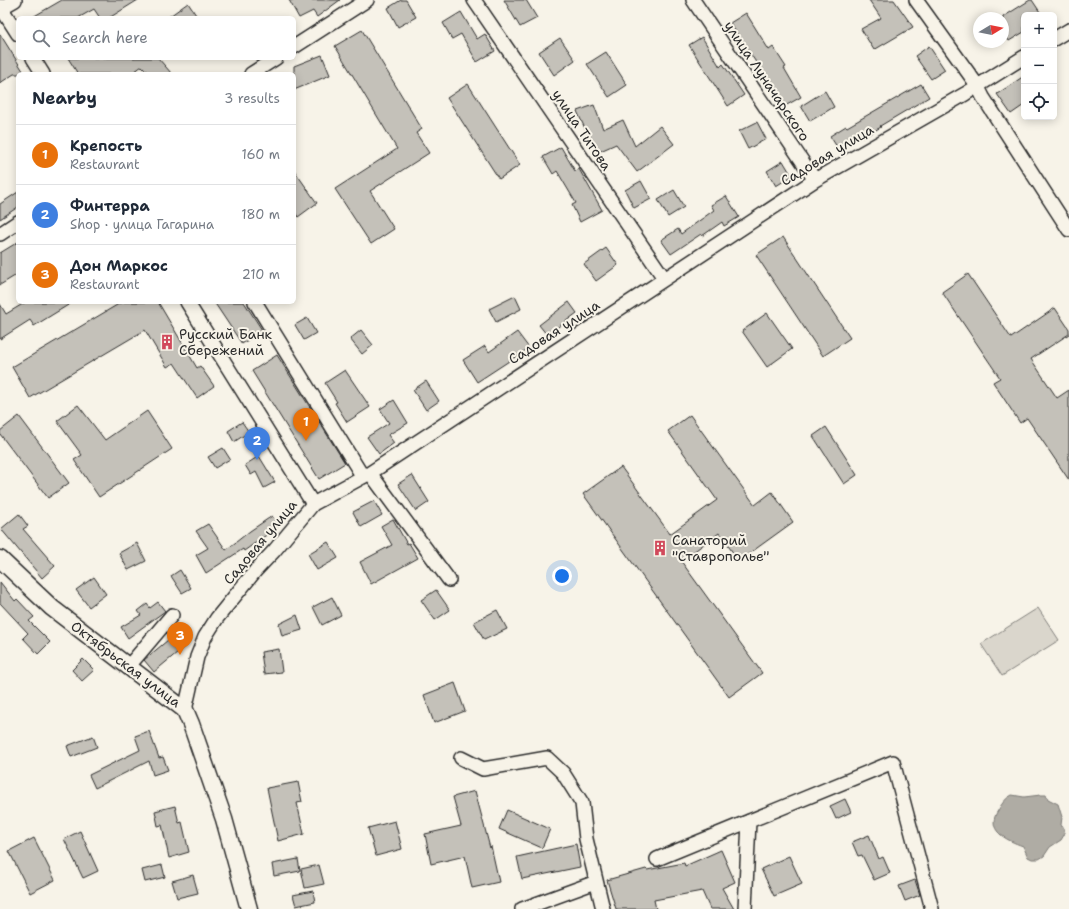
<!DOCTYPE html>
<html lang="en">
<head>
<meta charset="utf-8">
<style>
  body { margin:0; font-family:"Shantell Sans",sans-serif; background:#f6f6f7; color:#1f2937 }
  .controls { position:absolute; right:12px; top:12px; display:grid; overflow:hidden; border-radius:6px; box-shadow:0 2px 10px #0003 }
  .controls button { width:36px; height:36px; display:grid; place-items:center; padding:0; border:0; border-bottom:1px solid #e0e1e3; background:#fff; color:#1f2937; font:20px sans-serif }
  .compass { position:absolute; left:973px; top:12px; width:36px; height:36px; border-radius:50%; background:#fff; box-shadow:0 2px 10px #0003; rotate:80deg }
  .you { position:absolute; left:562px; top:576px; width:14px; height:14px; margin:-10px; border:3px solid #fff; border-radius:50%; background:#1a73e8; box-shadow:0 0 0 6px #1a73e833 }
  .badge { display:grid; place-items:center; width:26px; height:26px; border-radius:50%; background:#1a73e8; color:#fff; font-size:13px; font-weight:700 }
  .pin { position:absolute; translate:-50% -33px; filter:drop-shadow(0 1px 2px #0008) }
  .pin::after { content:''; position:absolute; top:21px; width:14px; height:12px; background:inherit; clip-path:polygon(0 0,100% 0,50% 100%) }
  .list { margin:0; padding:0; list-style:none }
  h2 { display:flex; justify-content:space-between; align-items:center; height:52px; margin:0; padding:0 16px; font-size:17px }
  h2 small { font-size:13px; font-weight:400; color:#747a83 }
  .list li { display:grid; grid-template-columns:26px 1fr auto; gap:12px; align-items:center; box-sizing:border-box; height:60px; padding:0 16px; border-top:1px solid #e0e1e3 }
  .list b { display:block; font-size:15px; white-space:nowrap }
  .list p { margin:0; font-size:13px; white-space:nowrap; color:#747a83 }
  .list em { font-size:13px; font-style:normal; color:#747a83 }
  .icon { flex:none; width:22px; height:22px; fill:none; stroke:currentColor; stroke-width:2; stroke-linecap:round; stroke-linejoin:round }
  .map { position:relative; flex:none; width:1069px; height:909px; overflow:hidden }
  .search { position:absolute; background:#fff; box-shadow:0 2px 10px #0003; left:16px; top:16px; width:280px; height:44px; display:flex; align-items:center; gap:10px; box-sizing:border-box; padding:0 14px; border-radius:6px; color:#747a83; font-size:15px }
  .panel { position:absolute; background:#fff; box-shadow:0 2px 10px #0003; left:16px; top:72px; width:280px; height:232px; border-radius:6px }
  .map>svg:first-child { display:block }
  .green { fill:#dad6cc; stroke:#82807c }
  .water { fill:#afaca4; stroke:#7a7874 }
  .building { fill:#c4c1b9; stroke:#2b2b2b }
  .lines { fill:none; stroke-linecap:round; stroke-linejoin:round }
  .minor-casing { stroke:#2b2b2b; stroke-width:16 }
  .major-casing { stroke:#2b2b2b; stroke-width:19 }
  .minor { stroke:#f7f3e8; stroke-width:13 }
  .major { stroke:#f7f3e8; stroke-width:16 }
  .labels { text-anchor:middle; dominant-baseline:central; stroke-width:4; stroke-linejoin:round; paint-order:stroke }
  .street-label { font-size:14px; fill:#2b2b2b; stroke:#f7f3e8 }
  .poi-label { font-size:14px; fill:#2b2b2b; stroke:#f7f3e8; text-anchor:start }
</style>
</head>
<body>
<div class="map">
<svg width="1069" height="909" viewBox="0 0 1069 909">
  <rect width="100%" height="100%" fill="#f7f3e8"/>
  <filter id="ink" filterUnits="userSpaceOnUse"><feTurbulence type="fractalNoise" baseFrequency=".025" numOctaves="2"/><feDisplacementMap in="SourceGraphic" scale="8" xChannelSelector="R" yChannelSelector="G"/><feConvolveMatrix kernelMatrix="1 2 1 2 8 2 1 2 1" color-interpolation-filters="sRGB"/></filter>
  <g filter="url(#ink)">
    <path class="green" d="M1038 608 1059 640 1002 676 981 644Z"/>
    <path class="water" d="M1012 795 1024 797 1041 795H1046L1048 799 1058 804 1062 817 1061 825 1064 830V835L1061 840 1050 847 1044 856 1039 859H1032L1028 857 1023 846C1006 840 984 830 999 809 1002 803 1006 798 1012 795Z"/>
    <path class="building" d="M62 0H138L109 18H100L94 9 78 18H31Z
      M289 0H340L317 17 313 11 299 18Z
      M401 0H406L416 17 398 27 388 8Z
      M504 0H526L537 18 520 27Z
      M869 0H894L913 27 874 50 861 29 881 18Z
      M1030 0H1032L1042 15H1024V32L1009 41 1003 32V17Z
      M188 3 198 18H167Z
      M461 12 477 39 485 34 495 51 477 62 461 34 452 39 443 23Z
      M746 13 769 50 773 47 786 67 784 68 801 97 785 106 769 78 767 79 730 23Z
      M362 30 422 129 416 133 429 153 370 191 394 229 371 244 335 189 397 149 335 46Z
      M0 34 25 74H14L0 83Z
      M702 37 720 67 723 64 744 95 728 106 689 45Z
      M560 38 575 60 554 75 539 52Z
      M929 46 945 70 931 79 915 56Z
      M606 52 627 85 609 97 587 64Z
      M322 55 330 75 294 90V66Z
      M68 58H158L172 74H150L142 66 131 74H78Z
      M1024 76V105L1011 114 997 94Z
      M468 84 520 165 499 179 447 98Z
      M921 84 929 97 880 126 881 127 862 138 861 136 839 150 830 136 846 126 847 127Z
      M825 91 834 107 810 121 801 106Z
      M594 105 603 129 623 120 635 146 660 126 674 144 637 172 616 144 596 153 577 111Z
      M757 122 766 139 748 149 739 131Z
      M561 147 575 171 579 169 602 210 580 222 572 205 576 203 557 171 553 174 543 157Z
      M783 161 792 176 776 186 767 171Z
      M294 170 317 203 298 217 294 211Z
      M641 181 651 199 634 208 625 190Z
      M674 190 684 207 668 217 658 200Z
      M18 192V207L0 219V204Z
      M726 196 739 217 724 226 722 222 702 236 701 234 671 254 661 240 678 229 681 234 714 210 711 205Z
      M783 237 850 338 823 356 756 255Z
      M18 242V274L0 285V253Z
      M606 248 618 265 596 281 584 264Z
      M968 274 1011 338 1055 308 1069 329V334L1031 359 1057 398 1069 390V480L1027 418 1020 423 993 382 1000 378 942 292Z
      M515 296 521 309 496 322 489 309Z
      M26 302H73L34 326 30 320 0 339V304L6 314Z
      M122 302H158L197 368 200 366 214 386 197 398 174 363 167 367 145 330 30 398 12 367Z
      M214 302H244L262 330 242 344Z
      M569 302 577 313 547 335 539 325Z
      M767 313 792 349 767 367 742 331Z
      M307 318 316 333 304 340 295 325Z
      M361 330 373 345 362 354 350 339Z
      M517 332 529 348 477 382 463 360 485 346 489 352Z
      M277 355 345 463 319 479 252 371Z
      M345 370 370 407 347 422 335 403 337 402 325 383Z
      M426 381 439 401 426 410 413 390Z
      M394 400 408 423 388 435 394 443 379 454 367 437 389 423 380 409Z
      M78 405 105 440 147 411 172 449 99 497 74 460 82 455 57 421Z
      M690 415 755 505 772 492 793 522 739 561 719 533 681 561 762 673 729 697 583 494 621 467 670 534 717 500 668 431Z
      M19 416 69 483 48 498 0 434V431Z
      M242 422 249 432 234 442 228 431Z
      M826 427 857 475 844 484 813 436Z
      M223 448 230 459 215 468 208 457Z
      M259 456 275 482 264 488 256 472 251 475 245 465Z
      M412 475 429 502 416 511 398 484Z
      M374 501 382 515 361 527 353 512Z
      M19 514 28 526 23 529 55 566 42 578 1 529Z
      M272 516 279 526 244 551 243 549 206 573 196 555 208 548 196 531 208 524 226 550 250 531Z
      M393 519 407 544 409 543 418 558 371 584 360 562 392 545 381 526Z
      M328 542 338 558 317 570 308 554Z
      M137 543 146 561 128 570 119 553Z
      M180 570 191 588 182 593 171 576Z
      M94 577 106 594 89 607 76 590Z
      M0 582 15 601 17 599 34 617 29 621 50 642 38 654 23 638 28 633 0 603Z
      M436 590 450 610 435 620 421 600Z
      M332 597 341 615 322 625 313 607Z
      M158 602 165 611 128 638 121 627 141 615 138 611 147 604 150 608Z
      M497 610 507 629 484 640 474 622Z
      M297 615 302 630 282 636 279 624Z
      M174 635 184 647 154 672 144 660Z
      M279 649 282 672 264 674 261 652Z
      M83 659 94 670 82 681 72 670Z
      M455 683 465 711 434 723 424 695Z
      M149 731 159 758 163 757 168 770 153 775 149 761 95 788 89 775 140 750 135 736Z
      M93 736 97 747 71 757 67 746Z
      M298 782 302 802 297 803 304 834 278 841 267 788Z
      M475 791 490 848 491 846 499 882 472 888 465 856 431 864 425 834 461 826 453 797Z
      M845 799 851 812 836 819 830 806Z
      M175 806 179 823 182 822 189 852 169 858 162 825 158 826 155 811Z
      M507 810 550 829 542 848 499 829Z
      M395 821 402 849 376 856 368 828Z
      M80 831 98 871 83 878 64 839Z
      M869 835 879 859 883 857 890 873 874 880 862 855 858 856 852 842Z
      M34 838 55 880 30 893 9 851Z
      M576 844 580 867 522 879 517 857Z
      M721 850 735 882 722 888 734 909H710L702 891 654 900 656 909H616L607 880 646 869 647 870 684 863 685 866Z
      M789 856 802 884 774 896 761 869Z
      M298 859 300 871 274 876 272 864Z
      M162 865 165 877 145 882 142 870Z
      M319 865 324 884 305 888 301 869Z
      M193 875 198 893 177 898 172 881Z
      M915 880 920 895 905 901 899 886Z
      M313 891 315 902 296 906 293 895Z"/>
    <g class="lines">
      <defs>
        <path id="minor" d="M474 0 664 278
          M693 0 815 180
          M916 0 977 85 983 97 1069 230
          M0 6 18 34
          M1 8 15 0
          M1054 39 1069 30
          M294 47 367 0
          M33 58 43 74
          M251 74 276 58
          M0 234 18 222
          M187 302 313 504
          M255 302 363 477
          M370 473 449 580
          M128 667 172 615
          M185 710 197 657 205 637 217 618 256 570 274 551 313 504 370 473 815 180 965 94 1024 57
          M461 758 483 769 547 758 563 773 582 803 586 839 603 909
          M657 859 893 762 932 909
          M522 909 596 882
          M745 909 749 821"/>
        <path id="major" d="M0 559 52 608 185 710 191 724 224 819 249 909"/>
      </defs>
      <use href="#minor" class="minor-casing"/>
      <use href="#major" class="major-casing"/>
      <use href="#minor" class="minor"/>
      <use href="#major" class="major"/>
    </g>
  </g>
  <defs>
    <symbol id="building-bare" viewBox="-9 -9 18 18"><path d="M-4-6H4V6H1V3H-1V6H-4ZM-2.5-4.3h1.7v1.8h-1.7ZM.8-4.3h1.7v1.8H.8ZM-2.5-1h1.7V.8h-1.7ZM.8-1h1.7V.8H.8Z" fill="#d1495b" stroke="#f7f3e8" stroke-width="2.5" paint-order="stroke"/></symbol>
  </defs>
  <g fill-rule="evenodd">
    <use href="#building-bare" x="156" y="331" width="22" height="22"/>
    <use href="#building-bare" x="649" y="537" width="22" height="22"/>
  </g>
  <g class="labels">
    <g class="street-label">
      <text transform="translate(767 81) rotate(56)">улица Луначарского</text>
      <text transform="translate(582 130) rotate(56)">улица Титова</text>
      <text transform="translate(827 155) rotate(-31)">Садовая улица</text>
      <text transform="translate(554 332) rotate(-33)">Садовая улица</text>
      <text transform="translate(260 542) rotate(-50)">Садовая улица</text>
      <text transform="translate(126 664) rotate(37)">Октябрьская улица</text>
    </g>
    <g class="poi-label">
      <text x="179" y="334">Русский Банк<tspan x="179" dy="16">Сбережений</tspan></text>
      <text x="672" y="540">Санаторий<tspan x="672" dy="16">"Ставрополье"</tspan></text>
    </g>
  </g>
</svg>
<div class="controls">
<button>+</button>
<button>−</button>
<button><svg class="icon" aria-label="locate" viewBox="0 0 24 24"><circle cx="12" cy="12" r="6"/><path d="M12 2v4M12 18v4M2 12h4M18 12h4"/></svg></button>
</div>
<svg class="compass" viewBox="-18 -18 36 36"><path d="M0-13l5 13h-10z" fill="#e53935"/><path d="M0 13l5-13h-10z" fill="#747a83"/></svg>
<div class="you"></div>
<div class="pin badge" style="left:306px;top:441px;background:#e8710a">1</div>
<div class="pin badge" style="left:257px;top:460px;background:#3f7fe0">2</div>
<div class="pin badge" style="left:180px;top:655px;background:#e8710a">3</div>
<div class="search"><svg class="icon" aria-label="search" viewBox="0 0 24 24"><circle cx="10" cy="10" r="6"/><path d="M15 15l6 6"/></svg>Search here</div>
<section class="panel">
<h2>Nearby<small>3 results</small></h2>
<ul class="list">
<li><span class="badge" style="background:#e8710a">1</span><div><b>Крепость</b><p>Restaurant</p></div><em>160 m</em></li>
<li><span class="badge" style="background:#3f7fe0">2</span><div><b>Финтерра</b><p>Shop · улица Гагарина</p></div><em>180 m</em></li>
<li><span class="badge" style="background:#e8710a">3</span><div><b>Дон Маркос</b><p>Restaurant</p></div><em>210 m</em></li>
</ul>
</section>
</div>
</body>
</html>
